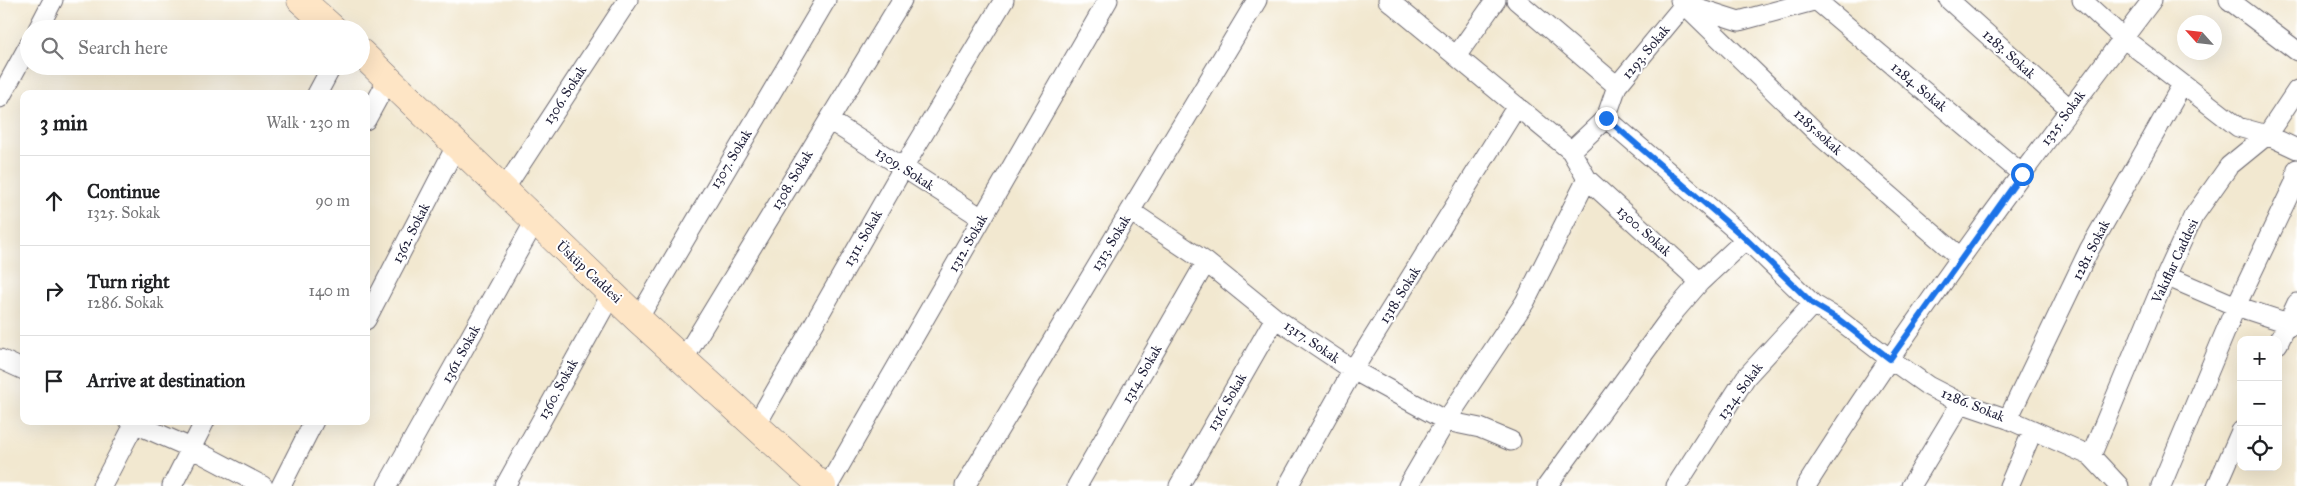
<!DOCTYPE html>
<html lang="en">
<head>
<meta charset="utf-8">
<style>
  body { margin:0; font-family:"IM FELL Great Primer",serif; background:#f6f6f6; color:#202124 }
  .controls { position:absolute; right:15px; bottom:15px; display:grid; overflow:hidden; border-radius:10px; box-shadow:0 5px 20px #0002 }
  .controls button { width:45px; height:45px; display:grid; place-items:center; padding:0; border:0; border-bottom:1px solid #e0e0e0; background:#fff; color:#202124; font:25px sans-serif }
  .compass { position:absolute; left:2177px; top:15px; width:45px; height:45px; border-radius:50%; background:#fff; box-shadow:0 5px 20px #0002; rotate:297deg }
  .stop { position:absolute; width:15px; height:15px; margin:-11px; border:4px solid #1a73e8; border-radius:50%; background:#fff }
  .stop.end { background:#1a73e8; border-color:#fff; box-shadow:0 1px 5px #0008 }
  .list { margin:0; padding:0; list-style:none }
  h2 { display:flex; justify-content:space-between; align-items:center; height:65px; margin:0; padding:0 20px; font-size:21px }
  h2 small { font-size:16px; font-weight:400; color:#757577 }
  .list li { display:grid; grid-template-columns:32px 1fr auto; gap:15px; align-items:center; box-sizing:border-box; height:90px; padding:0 20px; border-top:1px solid #e0e0e0 }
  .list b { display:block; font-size:19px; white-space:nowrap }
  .list p { margin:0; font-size:16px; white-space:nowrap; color:#757577 }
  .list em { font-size:16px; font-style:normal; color:#757577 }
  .icon { flex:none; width:28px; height:28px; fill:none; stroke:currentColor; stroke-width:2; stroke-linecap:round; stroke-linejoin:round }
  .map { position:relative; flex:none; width:2297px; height:486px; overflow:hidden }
  .search { position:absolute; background:#fff; box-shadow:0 5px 20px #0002; left:20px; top:20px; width:350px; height:55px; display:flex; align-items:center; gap:12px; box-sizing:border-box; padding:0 18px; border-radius:28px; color:#757577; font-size:19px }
  .panel { position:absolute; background:#fff; box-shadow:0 5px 20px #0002; left:20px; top:90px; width:350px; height:335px; border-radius:10px }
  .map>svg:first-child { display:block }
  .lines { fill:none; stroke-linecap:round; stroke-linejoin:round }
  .street-casing { stroke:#6b676f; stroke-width:21 }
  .secondary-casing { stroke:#6b676f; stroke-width:29 }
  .street { stroke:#fff; stroke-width:19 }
  .secondary { stroke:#fee5c5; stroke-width:28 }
  .route { stroke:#1a73e8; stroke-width:6 }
  .labels { text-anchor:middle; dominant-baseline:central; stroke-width:4; stroke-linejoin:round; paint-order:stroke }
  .street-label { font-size:14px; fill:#22223b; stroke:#fff }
</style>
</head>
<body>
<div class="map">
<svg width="2297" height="486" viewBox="0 0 2297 486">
  <rect width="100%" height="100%" fill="#fff"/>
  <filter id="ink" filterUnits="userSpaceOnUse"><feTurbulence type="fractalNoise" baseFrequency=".02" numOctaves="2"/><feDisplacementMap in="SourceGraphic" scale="10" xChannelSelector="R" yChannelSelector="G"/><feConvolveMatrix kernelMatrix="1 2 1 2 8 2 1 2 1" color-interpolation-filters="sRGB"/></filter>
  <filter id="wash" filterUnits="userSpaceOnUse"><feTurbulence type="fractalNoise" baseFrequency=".0096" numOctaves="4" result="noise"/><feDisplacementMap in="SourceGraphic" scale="20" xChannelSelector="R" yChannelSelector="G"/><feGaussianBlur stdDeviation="1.12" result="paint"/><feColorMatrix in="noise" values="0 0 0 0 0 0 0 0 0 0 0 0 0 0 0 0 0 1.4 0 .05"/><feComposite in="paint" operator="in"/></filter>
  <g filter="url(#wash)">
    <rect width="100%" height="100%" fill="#f2e8d0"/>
  </g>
  <g filter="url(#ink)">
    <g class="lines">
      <defs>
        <path id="street" d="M1388 0 1571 151 1587 179 1525 302 1446 421 1408 486
          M1516 0 1617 86
          M1680 0 1818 134 1961 258
          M1816 0 2022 174
          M1949 0 2069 108
          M2082 0 2123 38 2238 127 2267 135 2297 149
          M2229 0 2297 51
          M1689 5 1739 21 1817 0
          M38 29 53 0
          M1457 55 1496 0
          M317 94 332 66
          M0 98 29 45
          M1606 118 1746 239 1813 304 1838 319 1890 359 1928 386 1961 403 2008 419 2091 456 2119 486
          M366 120 389 78
          M829 120 982 218
          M1571 151 1606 118 1617 86 1688 0
          M1587 179 1700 282
          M503 191 628 0
          M1130 211 1206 262 1275 318 1353 370 1446 421 1480 428 1511 441
          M2166 276 2236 306 2297 326
          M638 319 826 0
          M366 320 456 146
          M2278 344 2297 303
          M0 359 24 370
          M683 360 902 0
          M2008 419 2089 250 2182 85
          M129 421 191 448 263 486
          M755 427 903 168 1004 0
          M2091 456 2166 276 2193 217 2229 166 2267 135 2297 90
          M102 486 136 421
          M172 486 205 421
          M281 486 314 421
          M387 486 535 221
          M505 486 612 293
          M828 486 1108 0
          M965 486 1257 0
          M1077 486 1206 262
          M1179 486 1275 318
          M1288 486 1353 370 1517 106
          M1547 486 1675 311 1700 282 1746 239
          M1676 486 1746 377 1813 304
          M1806 486C1912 318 2032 159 2152 0
          M1911 486 1961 403
          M2009 486 2033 430
          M2161 486 2236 306 2295 182 2297 169
          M2217 486 2241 431"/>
        <path id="secondary" d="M301 0 333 29
          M361 53 638 319 822 486"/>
      </defs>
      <use href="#street" class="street-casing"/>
      <use href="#secondary" class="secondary-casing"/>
      <use href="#street" class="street"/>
      <use href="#secondary" class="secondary"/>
    </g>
  </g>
  <g class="lines" filter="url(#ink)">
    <path class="route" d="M1606 118 1746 239 1813 304 1838 319 1890 359 2022 174"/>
  </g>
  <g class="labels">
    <g class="street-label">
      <text transform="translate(1646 52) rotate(-50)">1293. Sokak</text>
      <text transform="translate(2009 54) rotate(42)">1283. Sokak</text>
      <text transform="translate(1919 87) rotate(40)">1284. Sokak</text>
      <text transform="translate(565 95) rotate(-57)">1306. Sokak</text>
      <text transform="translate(2063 118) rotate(-54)">1325. Sokak</text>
      <text transform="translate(1818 132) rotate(43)">1285.sokak</text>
      <text transform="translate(731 159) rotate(-59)">1307. Sokak</text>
      <text transform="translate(905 169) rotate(33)">1309. Sokak</text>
      <text transform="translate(792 180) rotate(-59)">1308. Sokak</text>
      <text transform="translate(1644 231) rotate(42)">1300. Sokak</text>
      <text transform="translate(411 233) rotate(-63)">1362. Sokak</text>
      <text transform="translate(863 238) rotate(-60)">1311. Sokak</text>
      <text transform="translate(968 243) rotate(-60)">1312. Sokak</text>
      <text transform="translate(1111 243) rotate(-59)">1313. Sokak</text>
      <text transform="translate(2091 250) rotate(-63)">1281. Sokak</text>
      <text transform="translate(2175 261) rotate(-65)">Vakıflar Caddesi</text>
      <text transform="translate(589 272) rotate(43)">Üsküp Caddesi</text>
      <text transform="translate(1400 295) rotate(-58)">1318. Sokak</text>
      <text transform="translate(1312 342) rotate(34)">1317. Sokak</text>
      <text transform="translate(461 354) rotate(-61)">1361. Sokak</text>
      <text transform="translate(1142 374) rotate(-60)">1314. Sokak</text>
      <text transform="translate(558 389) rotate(-61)">1360. Sokak</text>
      <text transform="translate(1740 391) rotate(-54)">1324. Sokak</text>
      <text transform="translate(1227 402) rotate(-60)">1316. Sokak</text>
      <text transform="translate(1973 405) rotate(22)">1286. Sokak</text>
    </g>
  </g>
</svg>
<div class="controls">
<button>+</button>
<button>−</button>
<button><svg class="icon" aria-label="locate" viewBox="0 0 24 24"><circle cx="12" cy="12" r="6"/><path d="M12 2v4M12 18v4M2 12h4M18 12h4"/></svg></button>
</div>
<svg class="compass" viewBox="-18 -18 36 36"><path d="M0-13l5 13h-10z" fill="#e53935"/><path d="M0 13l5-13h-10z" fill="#757577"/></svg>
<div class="stop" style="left:2022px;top:174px"></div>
<div class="stop end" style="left:1606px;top:118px"></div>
<div class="search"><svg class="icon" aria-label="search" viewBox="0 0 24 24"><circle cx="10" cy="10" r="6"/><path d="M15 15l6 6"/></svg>Search here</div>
<section class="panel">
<h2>3 min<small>Walk · 230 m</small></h2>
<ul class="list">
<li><svg class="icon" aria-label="ahead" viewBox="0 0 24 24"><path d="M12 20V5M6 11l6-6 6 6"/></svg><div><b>Continue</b><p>1325. Sokak</p></div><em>90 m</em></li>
<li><svg class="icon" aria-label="right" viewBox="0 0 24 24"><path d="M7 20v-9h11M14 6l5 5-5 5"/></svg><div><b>Turn right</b><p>1286. Sokak</p></div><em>140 m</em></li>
<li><svg class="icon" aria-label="arrive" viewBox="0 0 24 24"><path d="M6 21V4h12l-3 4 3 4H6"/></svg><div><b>Arrive at destination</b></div></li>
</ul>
</section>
</div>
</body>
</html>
